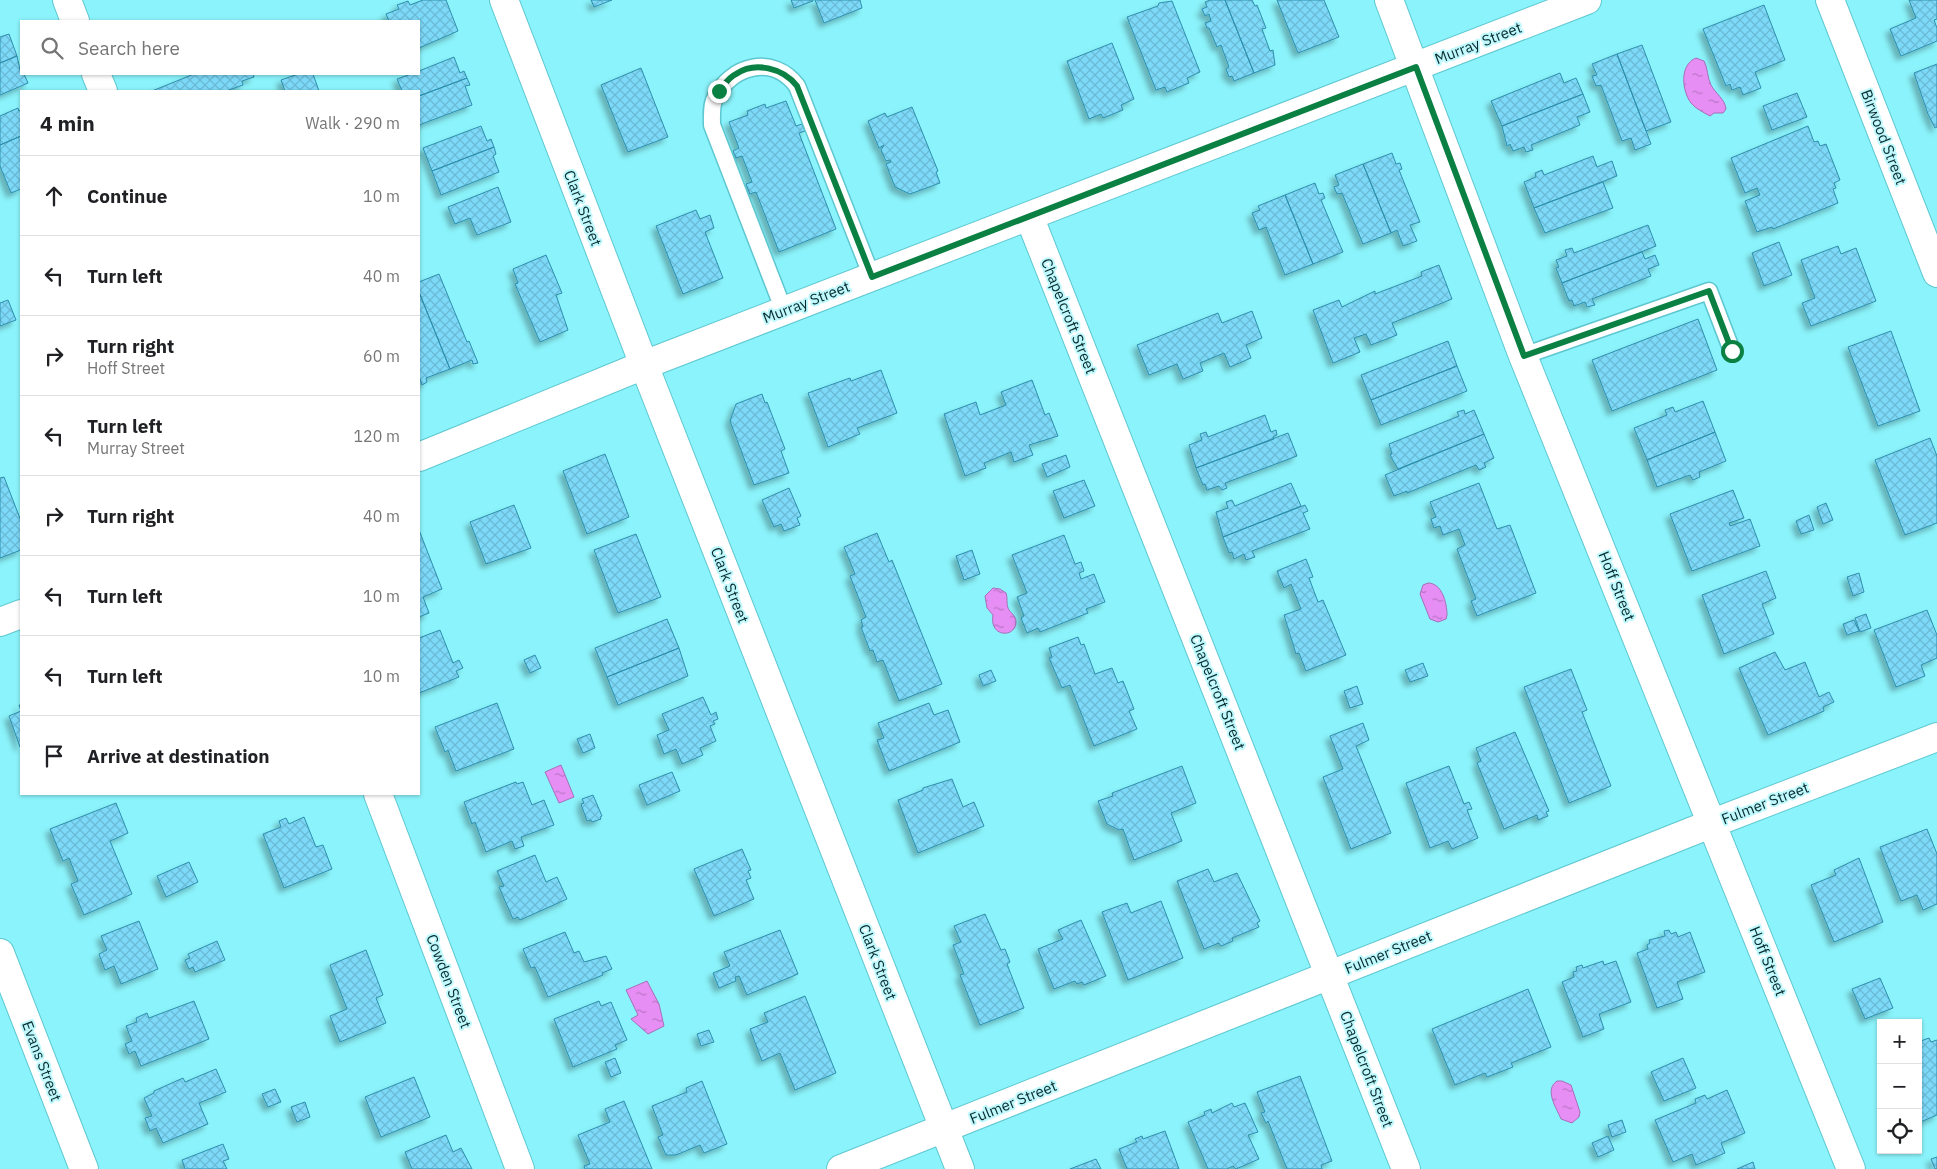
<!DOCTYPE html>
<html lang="en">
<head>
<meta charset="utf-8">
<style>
  body { margin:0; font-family:"IBM Plex Sans",sans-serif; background:#f6f6f6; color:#202124 }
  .controls { position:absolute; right:15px; bottom:15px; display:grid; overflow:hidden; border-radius:0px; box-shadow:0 1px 4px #0004 }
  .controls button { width:45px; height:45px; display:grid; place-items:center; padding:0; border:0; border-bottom:1px solid #e0e0e0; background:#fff; color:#202124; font:25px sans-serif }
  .stop { position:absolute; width:15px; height:15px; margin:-11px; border:4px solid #0b8043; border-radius:50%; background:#fff }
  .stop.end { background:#0b8043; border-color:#fff; box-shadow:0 1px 5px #0008 }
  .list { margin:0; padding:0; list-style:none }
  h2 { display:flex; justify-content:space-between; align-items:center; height:65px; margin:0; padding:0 20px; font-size:21px }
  h2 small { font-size:16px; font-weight:400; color:#757577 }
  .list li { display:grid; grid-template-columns:32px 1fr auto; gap:15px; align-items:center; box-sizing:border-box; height:80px; padding:0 20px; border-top:1px solid #e0e0e0 }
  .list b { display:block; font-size:19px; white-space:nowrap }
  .list p { margin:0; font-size:16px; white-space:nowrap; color:#757577 }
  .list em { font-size:16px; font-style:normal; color:#757577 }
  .icon { flex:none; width:28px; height:28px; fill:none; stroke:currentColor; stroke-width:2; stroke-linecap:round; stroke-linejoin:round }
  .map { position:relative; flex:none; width:1937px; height:1169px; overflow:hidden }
  .search { position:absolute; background:#fff; box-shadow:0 1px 4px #0004; left:20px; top:20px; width:400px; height:55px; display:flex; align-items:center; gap:12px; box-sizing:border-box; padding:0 18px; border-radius:0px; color:#757577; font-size:19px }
  .panel { position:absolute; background:#fff; box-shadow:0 1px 4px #0004; left:20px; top:90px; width:400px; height:705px; border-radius:0px }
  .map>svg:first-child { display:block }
  .water { fill:url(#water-ripples); stroke:#a470b8 }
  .building { fill:url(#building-cross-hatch); stroke:#2d8fac; filter:url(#shadow) }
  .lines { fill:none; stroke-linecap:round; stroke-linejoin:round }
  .service-casing { stroke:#5ec7d0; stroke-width:19 }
  .minor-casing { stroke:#5ec7d0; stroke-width:30 }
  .service { stroke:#fff; stroke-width:16 }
  .minor { stroke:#fff; stroke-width:28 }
  .route { stroke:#0b8043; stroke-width:6 }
  .labels { text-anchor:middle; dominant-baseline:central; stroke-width:4; stroke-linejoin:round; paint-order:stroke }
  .street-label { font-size:15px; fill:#082b2d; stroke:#bff9fd }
</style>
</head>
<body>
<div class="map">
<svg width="1937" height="1169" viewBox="0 0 1937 1169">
  <defs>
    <pattern id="water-ripples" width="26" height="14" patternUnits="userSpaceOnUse" patternTransform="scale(1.25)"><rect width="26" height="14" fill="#e78ef4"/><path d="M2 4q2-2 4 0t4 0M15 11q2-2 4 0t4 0" fill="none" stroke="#b974c6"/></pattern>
    <pattern id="building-cross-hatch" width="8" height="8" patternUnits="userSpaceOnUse" patternTransform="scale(1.25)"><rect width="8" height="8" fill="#7dd9f8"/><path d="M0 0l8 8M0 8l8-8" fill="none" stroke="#6bbad5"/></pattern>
    <filter id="shadow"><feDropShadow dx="-4.5" dy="4.5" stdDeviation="2.5" flood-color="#0004"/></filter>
  </defs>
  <rect width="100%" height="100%" fill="#8bf3fb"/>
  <path class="water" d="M1696 58 1704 61C1708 68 1707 77 1711 85 1715 93 1725 99 1726 109L1723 113H1714L1710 116C1703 112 1696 109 1691 103 1682 91 1679 65 1696 58Z
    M1428 583C1442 583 1447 603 1447 615L1446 619 1438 622 1430 619 1420 594 1423 585Z
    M993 588 1000 589 1006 593C1008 598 1006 603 1008 608 1010 613 1016 615 1016 622 1016 638 989 638 993 615L987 608 985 596Z
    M561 765 574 797 559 803 545 772Z
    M647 981 659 1004 664 1026 648 1034 631 1019 638 1015 626 990Z
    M1557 1081H1562L1571 1085 1580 1112 1579 1117 1572 1123 1561 1119C1556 1107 1544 1090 1557 1081Z"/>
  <path class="building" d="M423 0H446L458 31 419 48V21H389L386 14 399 9 397 5 408 1 410 5Z
    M591 0H612L594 7Z
    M791 0H813V1L794 8Z
    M815 0H860L862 8 824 23Z
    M1210 0H1225L1254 73 1234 81 1232 76 1229 77 1226 69 1229 67 1221 45 1217 47 1209 28H1207L1205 23 1211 21 1209 14 1205 16 1202 9 1207 7 1205 2Z
    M1225 0H1252L1255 6 1257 5 1266 28 1262 29 1270 51 1273 50 1275 65 1254 73Z
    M1277 0H1324L1339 37 1298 53Z
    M1909 0H1937V19L1934 20 1937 28V41L1901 56 1890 29 1916 18Z
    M1172 1 1200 72 1187 78 1189 83 1167 92 1165 87 1156 90 1127 17 1158 6 1159 3Z
    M1764 5 1785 60 1755 72 1761 88 1743 95 1740 87 1732 90 1730 84 1726 86 1703 29Z
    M9 34 17 56 0 63V37Z
    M1112 43 1134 99 1121 105 1123 110 1103 118 1101 114 1089 119 1067 61Z
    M1642 45 1671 122 1646 131 1617 54Z
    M1617 54 1651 144 1635 150 1631 138 1622 141 1601 85 1596 86 1592 76 1597 75 1592 64Z
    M17 56 21 74H24L28 83 0 95V63Z
    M454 57 460 73 464 71 467 78 419 96V91H402L397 79 411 74H419V71Z
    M1937 64V127L1935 128 1928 114 1914 73Z
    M641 68 668 137 628 152 601 85Z
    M1560 73 1564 83 1576 78 1583 94 1502 126 1491 101Z
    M194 74H253L254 77 242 81 243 85 226 91H152Z
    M298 74H313L319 91H285L281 80Z
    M467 78 470 85 465 86 472 105 419 125V96Z
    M1797 93 1807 117 1772 130 1763 106Z
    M1583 94 1590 112 1577 117 1580 125 1531 145 1533 150 1526 152 1524 147 1513 151 1510 144 1507 146 1502 126Z
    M786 101 796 126 802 124 805 131 799 133 836 229 779 252 756 192 750 194 746 184 752 182 742 156 736 158 733 151 739 148 729 122 748 115 747 111 765 104 766 108Z
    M912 107 938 171 936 172 940 183 910 194 895 187 886 164 891 162 890 160 886 161 881 150 884 145 879 148 868 121 885 113 887 117Z
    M18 108 19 111 21 110V136L0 145V116Z
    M481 126 487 141 491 139 494 147 432 171 423 148Z
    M1808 126 1814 142 1818 141 1820 146 1826 144 1840 180 1834 183 1836 188 1833 189 1838 203 1773 229 1772 227 1757 232 1745 201 1760 195 1757 188 1745 193 1731 158Z
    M21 136V189L11 193 0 166V145Z
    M494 147 496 154 493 156 499 172 441 195 432 171Z
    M1392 153 1396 164 1400 163 1402 169 1399 170 1420 222 1410 225 1417 241 1403 246 1397 230 1391 233 1363 164Z
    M1593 156 1597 167 1612 161 1617 176 1534 208 1524 182 1536 177 1535 173 1542 170 1544 175Z
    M1363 164 1391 233 1363 244 1342 193 1337 194 1334 187 1339 185 1335 175Z
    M1603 182 1613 208 1545 233 1534 208Z
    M1315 183 1319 194 1323 193 1325 198 1321 200 1343 252 1313 264 1285 195Z
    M498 187 511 222 477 235 470 218 455 224 448 207Z
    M1285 195 1313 264 1285 275 1266 227 1259 230 1252 213 1260 210 1258 206Z
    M696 210 700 219 710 215 714 228 705 232 723 278 683 294 656 226Z
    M1648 225 1656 246 1562 283 1556 268 1559 267 1556 260 1567 256 1565 250 1572 248 1574 253Z
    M1779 242 1792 275 1764 286 1752 253Z
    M1838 246 1841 254 1856 248 1876 301 1811 326 1802 303 1815 298 1801 260Z
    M1642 252 1645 259 1655 255 1659 265 1648 269 1651 276 1592 299 1595 305 1587 307 1585 302 1574 306 1572 300 1569 301 1562 283Z
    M546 255 562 293 556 295 568 330 540 342 515 284 518 283 513 269Z
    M1439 265 1452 299 1392 323 1397 335 1371 345 1366 334 1354 338 1360 352 1333 363 1313 310 1339 300 1342 307 1375 291V294L1422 276 1421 272Z
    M439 274 467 342 469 341 478 363 473 364 472 360 450 369 419 292V282Z
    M419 292 450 369 426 378 427 382 422 385 419 376Z
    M8 300 16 320 0 326V303Z
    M1252 311 1262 338 1246 345 1251 358 1230 367 1224 353 1200 363 1203 371 1183 379 1177 364 1149 375 1137 345 1218 313 1222 323Z
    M1698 319 1717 370 1612 411 1592 360Z
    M1891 331 1920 411 1878 426 1848 347Z
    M1448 341 1457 366 1371 400 1361 375Z
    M1457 366 1467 391 1381 425 1371 400Z
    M881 370 897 413 857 428 860 434 828 447 808 393 850 378 851 381Z
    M1032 380 1045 415 1049 413 1058 436 1029 445 1033 455 1014 462 1011 452 984 463 986 468 965 476 944 414 976 402 980 415 1006 405 1001 392Z
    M762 394 765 403 767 402 785 449 781 451 789 473 754 485 730 421 736 404Z
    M1703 401 1715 432 1647 460 1634 428 1667 415 1665 410 1673 407 1675 412Z
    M1464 410 1465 414 1474 410 1484 434 1398 469 1390 455 1392 454 1389 444 1459 416 1457 412Z
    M1265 415 1271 432 1276 430 1277 435 1273 437 1274 439 1196 468 1189 445 1202 440 1200 434 1206 432 1208 437Z
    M1715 432 1726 461 1699 472 1700 477 1693 480 1690 475 1657 487 1647 460Z
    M1288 433 1297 456 1225 483 1227 488 1222 490 1219 486 1207 490 1205 484 1203 485 1196 468Z
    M1484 434 1494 458 1484 463 1486 467 1479 470 1476 465 1407 493V491L1394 496 1385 475Z
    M1930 438 1937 456V523L1905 535 1875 460Z
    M605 454 629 517 587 534 563 471Z
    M1066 455 1070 467 1047 477 1042 464Z
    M4 477 21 521V550L0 558V478Z
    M1084 480 1095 506 1064 518 1053 491Z
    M1291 483 1301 506 1223 537 1216 512 1228 508 1226 502 1232 500 1235 506Z
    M1479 483 1497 529 1510 525 1536 593 1477 616 1471 601 1476 599 1457 549 1465 545 1459 529 1443 535 1440 526 1434 528 1431 519 1436 517 1430 502Z
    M789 488 801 516 797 518 800 525 784 531 781 524 774 527 762 500Z
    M1733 490 1744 518 1729 523 1730 526 1750 519 1760 546 1692 571 1670 514Z
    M1826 503 1833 520 1823 524 1817 507Z
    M514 505 531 548 486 564 470 522Z
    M1305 505 1308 511 1303 513 1310 529 1252 551 1255 557 1246 560 1244 554 1234 559 1232 552 1229 553 1223 537Z
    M1809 515 1814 530 1801 534 1796 521Z
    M419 530 442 589 423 597 429 613 419 617Z
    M877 533 889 562 892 560 942 684 899 701 883 660 877 662 873 650 870 651 861 627H863L861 620 866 617 850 576 855 574 844 547Z
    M636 534 661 597 618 613 594 550Z
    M1064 535 1075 564 1081 562 1084 571 1079 573 1081 579 1094 574 1105 602 1086 609 1088 613 1040 632 1038 628 1027 633 1021 618 1024 616 1017 597 1027 593 1012 555Z
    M972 550 980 574 964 580 956 556Z
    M1306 559 1313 577 1309 578 1318 602 1323 600 1346 655 1306 671 1299 653 1296 654 1284 615 1301 609 1291 584 1284 588 1277 571Z
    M1766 571 1776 598 1762 604 1774 634 1724 654 1702 595Z
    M1859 573 1864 592 1853 596 1847 577Z
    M1927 610 1937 635V658L1921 665 1925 676 1896 687 1874 630Z
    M1866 614 1871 628 1860 632 1855 618Z
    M667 619 679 648 607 677 595 648Z
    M1854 620 1859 631 1847 635 1843 624Z
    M440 630 453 663 459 660 463 668 456 671 459 677 419 693V638Z
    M1078 637 1081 645 1084 644 1095 674 1112 668 1118 683 1123 681 1134 709 1129 711 1137 729 1094 746 1070 685 1062 688 1049 658 1052 657 1049 648Z
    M679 648 688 676 618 705 607 677Z
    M1775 652 1785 670 1805 662 1819 697 1829 692 1834 702 1823 707 1824 711 1768 735 1739 668Z
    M535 655 541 668 530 673 524 660Z
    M1423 663 1428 676 1410 682 1405 670Z
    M1571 669 1587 710 1582 712 1611 786 1569 803 1524 687Z
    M991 670 996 681 983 686 979 675Z
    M1357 686 1363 704 1350 708 1344 691Z
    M703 697 711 715 716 712 718 719 713 721 715 724 710 726 716 741 700 748 703 755 682 764 676 749 664 754 657 735 669 730 662 714Z
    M497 703 514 749 456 771 448 750 445 752 435 727Z
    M929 703 934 715 948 710 960 742 889 771 877 740 884 738 878 723Z
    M19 705H21V746L20 747 9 716 21 711Z
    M1363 723 1369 740 1356 746 1391 833 1351 849 1323 777 1343 769 1330 736Z
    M1515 732 1549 811 1546 812 1548 816 1538 820 1537 815 1504 829 1477 763 1481 761 1476 748Z
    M590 734 595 748 583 753 577 739Z
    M1182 766 1196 803 1171 813 1182 841 1134 860 1123 829 1119 830 1107 824 1098 801 1113 796 1112 793Z
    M1449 766 1464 804 1469 802 1472 809 1467 810 1478 838 1452 849 1448 841 1430 848 1406 783Z
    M672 772 680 791 647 805 639 785Z
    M952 779 963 807 974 802 984 826 918 853 898 800 923 790V788Z
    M516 782 517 784 523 782 532 805 544 800 554 825 521 837 524 846 515 849 512 841 486 852 475 822 472 824 464 802Z
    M593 795 602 816 600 817 601 819 592 822 591 820 587 821 581 804 584 803 582 799Z
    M116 803 128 833 110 841 132 894 84 915 71 884 78 881 69 858 63 861 50 829Z
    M304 817 316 847 323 845 332 869 284 888 263 834 281 827 279 821 286 818 289 824Z
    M1927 829 1937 854V904L1923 910 1917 895 1901 901 1880 847Z
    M742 849 751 870 748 871 751 878 746 880 754 899 714 916 694 869Z
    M535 855 546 882 557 877 567 899 520 920 518 917 513 919 499 887 504 886 497 871Z
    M1859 858 1883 922 1834 942 1811 885 1836 875 1834 870Z
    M189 862 198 882 166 897 157 876Z
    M1208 869 1214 882 1237 873 1260 921 1257 923 1259 927 1232 938 1233 941 1221 946 1219 943 1204 949 1177 881Z
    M1161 901 1183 958 1128 980 1102 912 1127 903 1131 913Z
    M985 914 1001 950 1005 949 1010 962 1007 964 1024 1008 980 1025 960 975 964 974 953 945 961 942 954 926Z
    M1081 920 1106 976 1084 985 1082 982 1077 984 1075 981 1054 989 1038 949 1063 939 1058 930Z
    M139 921 158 969 121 984 114 966 105 970 99 954 107 950 101 936Z
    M780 930 798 974 747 995 739 976 735 977 736 981 719 988 713 973 730 966 724 952Z
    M1669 930 1671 934 1676 932 1678 937 1690 932 1705 972 1677 982 1683 999 1657 1008 1637 953 1648 949 1647 945 1650 943 1649 940 1665 936 1664 931Z
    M565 932 574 953 579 951 584 962 606 956 612 969 602 973 603 975 548 997 535 967 531 968 523 949Z
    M217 941 225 960 195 972 193 967 189 969 185 960 190 958 188 954Z
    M366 950 383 995 376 998 386 1023 340 1042 330 1016 347 1009 330 965Z
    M1603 961 1604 965 1616 961 1631 1002 1599 1014 1604 1029 1583 1037 1562 982 1574 977 1573 972 1577 971 1576 967 1582 965 1583 968Z
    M1880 978 1893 1008 1865 1019 1852 989Z
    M1528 989 1551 1047 1511 1063 1513 1067 1487 1077 1485 1073 1455 1085 1432 1029Z
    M805 996 836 1073 795 1090 780 1053 762 1061 750 1029 768 1022 764 1013Z
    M194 1001 209 1039 141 1066 135 1051 129 1054 125 1044 132 1041 126 1026 137 1022 136 1018 147 1013 149 1018Z
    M599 1001 601 1006 611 1002 627 1040 615 1045 617 1049 573 1067 554 1019Z
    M709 1030 714 1042 701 1046 697 1034Z
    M1929 1038 1931 1042 1937 1040V1115L1918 1123V1042Z
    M615 1058 621 1073 611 1077 605 1062Z
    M1683 1058 1696 1088 1664 1101 1651 1072Z
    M216 1069 226 1092 199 1103 208 1124 163 1143 156 1128 150 1131 145 1118 152 1116 144 1098 154 1093V1091L183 1078 185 1082Z
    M1300 1076 1332 1161 1321 1165 1322 1169H1287L1268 1121 1266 1123 1261 1113 1265 1112 1257 1092Z
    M414 1077 430 1117 381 1137 365 1097Z
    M702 1081 727 1144 704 1153 700 1145 676 1155H666L658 1137 663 1135 652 1106 687 1092 686 1088Z
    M275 1089 281 1102 268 1107 262 1094Z
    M1727 1090 1745 1133 1721 1143 1725 1153 1696 1165 1692 1154 1673 1162 1655 1120 1696 1103 1695 1099 1705 1095 1707 1099Z
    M624 1101 652 1169H585L584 1166 590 1164 578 1135 610 1122 605 1109Z
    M305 1102 310 1117 297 1122 291 1107Z
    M1232 1103 1234 1107 1245 1103 1258 1132 1248 1135 1259 1159 1236 1169 1233 1166 1227 1169H1208L1188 1122 1205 1115 1204 1112 1211 1109 1212 1113Z
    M1622 1120 1626 1132 1612 1137 1608 1125Z
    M1165 1131 1179 1169H1127L1119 1149 1137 1142 1135 1139 1142 1136 1143 1139Z
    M446 1135 453 1152 461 1148 472 1169H412L405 1152Z
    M1608 1136 1614 1150 1598 1157 1592 1143Z
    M223 1144 229 1159 223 1161 227 1169H185L182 1160Z
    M1937 1157V1169H1935L1931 1159Z
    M1096 1159 1101 1169H1070Z
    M1753 1162 1755 1169H1737Z"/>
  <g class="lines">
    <defs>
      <path id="service" d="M784 311 712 125C712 117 711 105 715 98 731 65 773 54 797 86L872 277
        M1523 356 1709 291 1732 351"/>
      <path id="minor" d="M67 0 75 21
        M504 0 644 365 960 1169
        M1389 0 1523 356 1851 1169
        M1830 0 1937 273
        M96 74 103 91
        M1029 216 1406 1169
        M419 457 644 365 1587 0
        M0 622 21 614
        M378 794 520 1169
        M0 953 84 1169
        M841 1169 1713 823 1937 737"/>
    </defs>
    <use href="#service" class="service-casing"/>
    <use href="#minor" class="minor-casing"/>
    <use href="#service" class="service"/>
    <use href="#minor" class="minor"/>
  </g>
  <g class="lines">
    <path class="route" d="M719 91C724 85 729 77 736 74 755 61 783 68 797 86L872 277 1416 67 1524 356 1709 291 1732 351"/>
  </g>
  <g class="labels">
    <g class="street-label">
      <text transform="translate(1478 43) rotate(-21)">Murray Street</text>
      <text transform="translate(1884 137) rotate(69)">Birwood Street</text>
      <text transform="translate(583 208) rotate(69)">Clark Street</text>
      <text transform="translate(806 302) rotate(-21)">Murray Street</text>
      <text transform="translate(1069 316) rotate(68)">Chapelcroft Street</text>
      <text transform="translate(730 585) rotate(69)">Clark Street</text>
      <text transform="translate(1617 586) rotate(68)">Hoff Street</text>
      <text transform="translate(1218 692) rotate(68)">Chapelcroft Street</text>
      <text transform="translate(1765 803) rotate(-21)">Fulmer Street</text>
      <text transform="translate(1388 952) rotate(-22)">Fulmer Street</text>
      <text transform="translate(1768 961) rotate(68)">Hoff Street</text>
      <text transform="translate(878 962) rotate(69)">Clark Street</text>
      <text transform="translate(449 981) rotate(69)">Cowden Street</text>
      <text transform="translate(42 1061) rotate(69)">Evans Street</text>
      <text transform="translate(1367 1069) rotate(69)">Chapelcroft Street</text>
      <text transform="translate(1013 1102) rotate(-22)">Fulmer Street</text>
    </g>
  </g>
</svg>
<div class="controls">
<button>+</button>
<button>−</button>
<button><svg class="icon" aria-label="locate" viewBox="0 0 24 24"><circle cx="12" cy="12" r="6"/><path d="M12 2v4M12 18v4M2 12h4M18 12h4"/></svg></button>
</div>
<div class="stop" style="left:1732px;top:351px"></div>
<div class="stop end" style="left:719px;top:91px"></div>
<div class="search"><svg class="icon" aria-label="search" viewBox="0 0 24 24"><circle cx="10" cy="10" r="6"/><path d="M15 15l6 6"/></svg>Search here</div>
<section class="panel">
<h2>4 min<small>Walk · 290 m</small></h2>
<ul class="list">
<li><svg class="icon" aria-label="ahead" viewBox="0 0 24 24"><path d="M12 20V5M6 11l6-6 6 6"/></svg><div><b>Continue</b></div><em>10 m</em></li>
<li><svg class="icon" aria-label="left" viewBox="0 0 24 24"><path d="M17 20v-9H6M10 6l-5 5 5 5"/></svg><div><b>Turn left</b></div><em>40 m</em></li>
<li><svg class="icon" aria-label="right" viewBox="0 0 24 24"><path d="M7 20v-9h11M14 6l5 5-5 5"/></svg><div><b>Turn right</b><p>Hoff Street</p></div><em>60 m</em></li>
<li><svg class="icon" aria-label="left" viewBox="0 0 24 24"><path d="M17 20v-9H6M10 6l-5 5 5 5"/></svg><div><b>Turn left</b><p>Murray Street</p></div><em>120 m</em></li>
<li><svg class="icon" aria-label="right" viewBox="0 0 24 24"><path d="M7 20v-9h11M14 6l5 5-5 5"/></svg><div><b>Turn right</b></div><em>40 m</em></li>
<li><svg class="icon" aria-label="left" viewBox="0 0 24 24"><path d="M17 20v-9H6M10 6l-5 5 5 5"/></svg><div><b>Turn left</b></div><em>10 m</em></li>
<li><svg class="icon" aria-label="left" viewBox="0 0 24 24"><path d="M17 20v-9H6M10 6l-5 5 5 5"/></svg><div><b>Turn left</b></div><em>10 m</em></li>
<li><svg class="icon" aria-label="arrive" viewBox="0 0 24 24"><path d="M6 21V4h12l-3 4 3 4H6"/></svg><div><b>Arrive at destination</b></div></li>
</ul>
</section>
</div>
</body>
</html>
